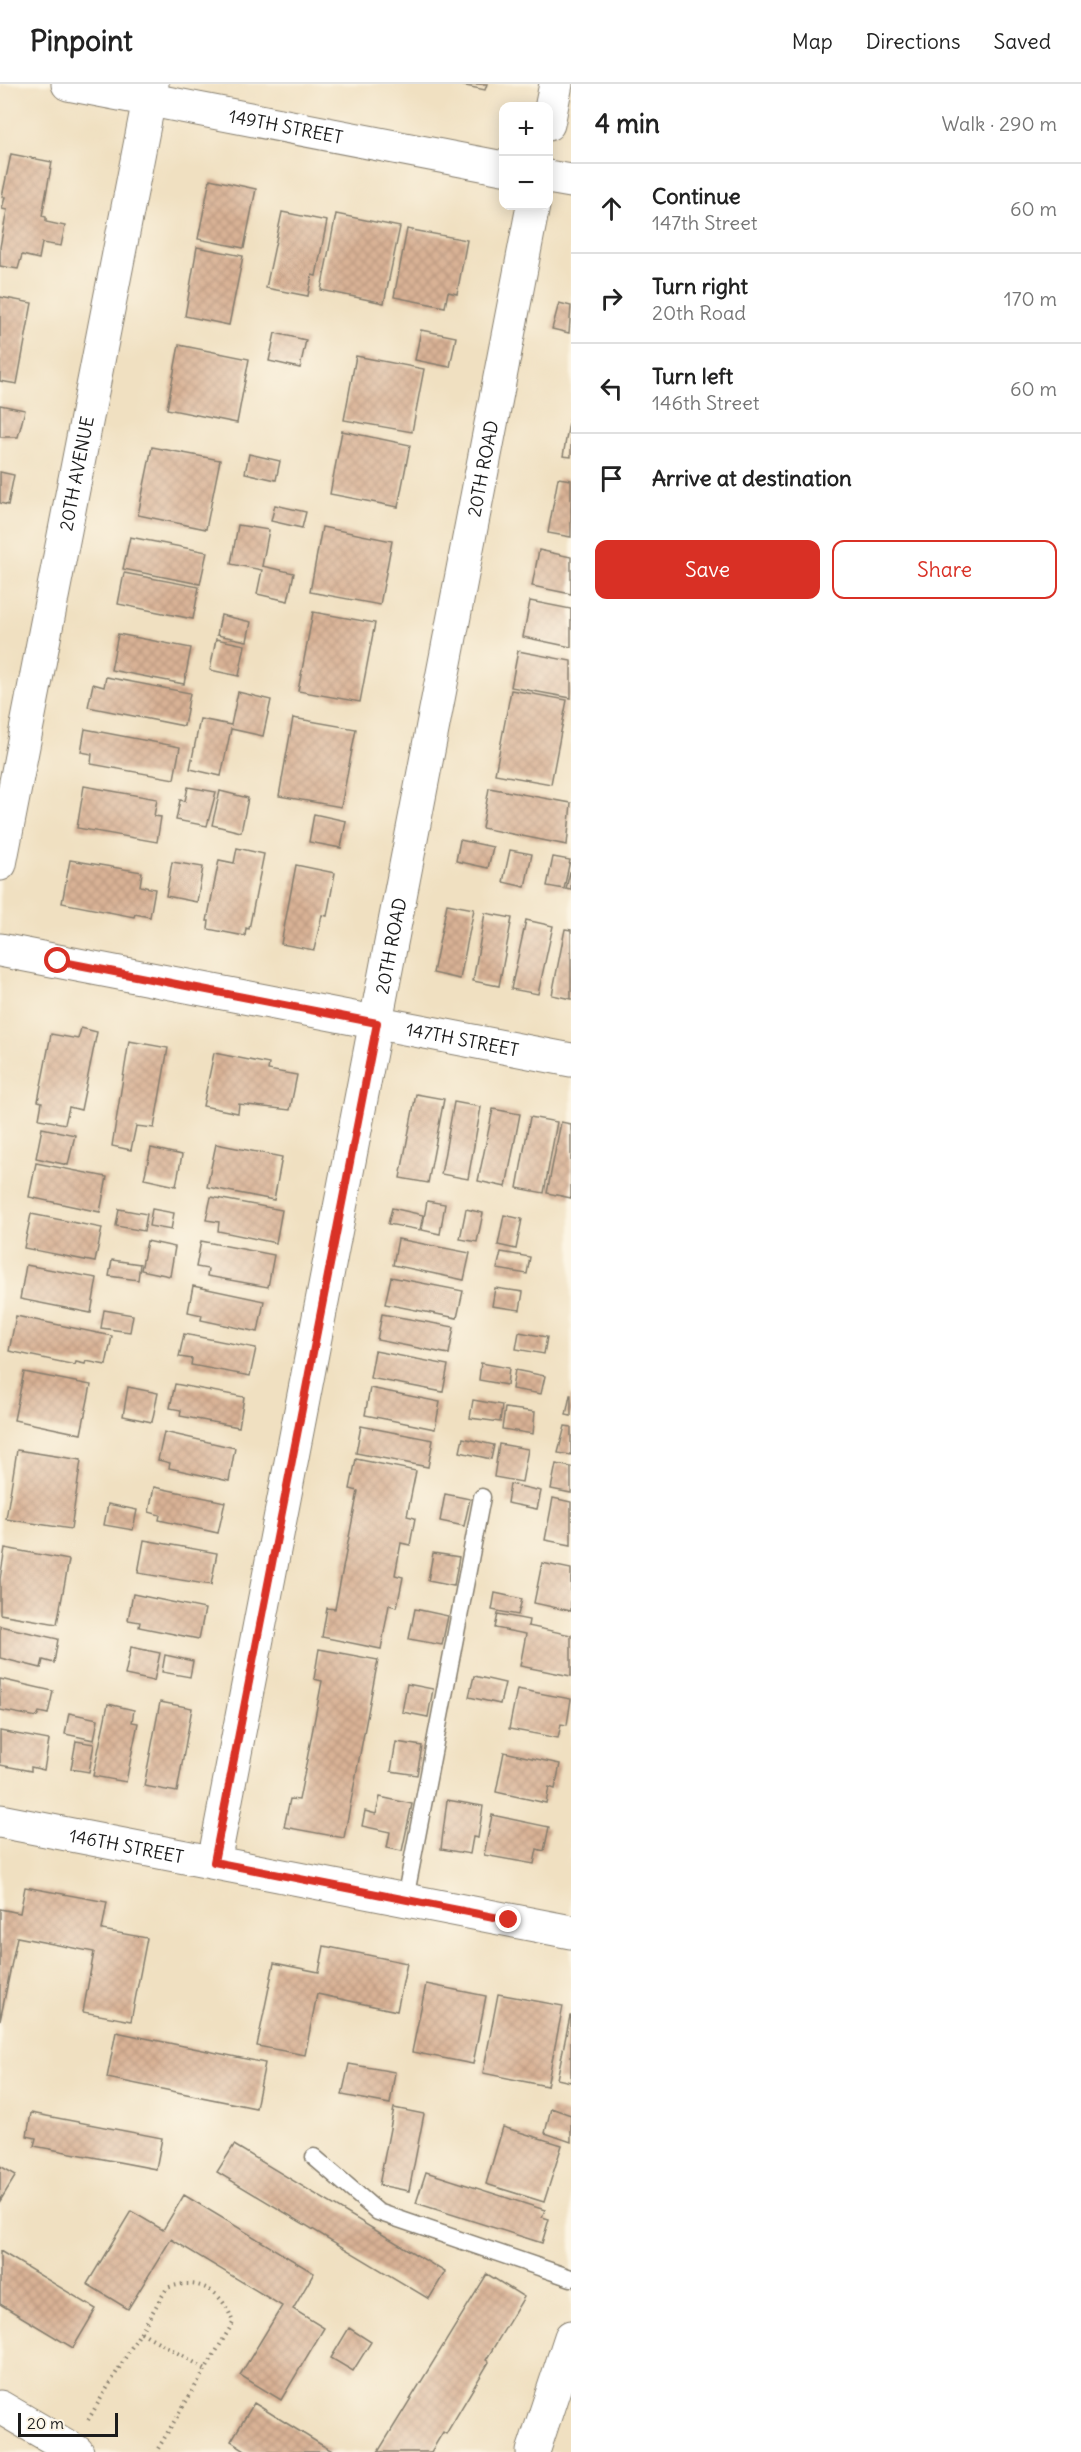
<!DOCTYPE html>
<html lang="en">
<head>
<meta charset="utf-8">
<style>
  body { margin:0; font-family:Delius,sans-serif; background:#f6f6f6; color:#222 }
  .controls { position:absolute; right:18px; top:18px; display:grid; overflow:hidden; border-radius:12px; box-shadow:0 3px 15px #0003 }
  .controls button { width:54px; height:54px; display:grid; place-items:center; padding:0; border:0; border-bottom:2px solid #e0e0e0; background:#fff; color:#222; font:30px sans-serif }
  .scale { position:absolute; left:18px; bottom:15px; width:100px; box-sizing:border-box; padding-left:6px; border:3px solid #1c1c1c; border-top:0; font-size:16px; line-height:21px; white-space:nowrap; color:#1c1c1c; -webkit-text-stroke:4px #fcf5e5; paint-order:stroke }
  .stop { position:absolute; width:18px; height:18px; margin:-14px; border:4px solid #d93025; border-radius:50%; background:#fff }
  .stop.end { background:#d93025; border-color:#fff; box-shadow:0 2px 6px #0008 }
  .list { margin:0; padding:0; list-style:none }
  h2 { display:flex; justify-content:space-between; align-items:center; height:78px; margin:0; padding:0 24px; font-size:26px }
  h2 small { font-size:20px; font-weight:400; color:#767676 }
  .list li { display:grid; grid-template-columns:39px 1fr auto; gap:18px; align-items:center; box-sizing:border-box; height:90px; padding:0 24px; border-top:2px solid #e0e0e0 }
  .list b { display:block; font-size:22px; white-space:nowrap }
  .list p { margin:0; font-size:20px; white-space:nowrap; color:#767676 }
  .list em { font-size:20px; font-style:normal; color:#767676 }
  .actions { display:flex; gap:12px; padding:18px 24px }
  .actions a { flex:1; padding:14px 0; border:2px solid #d93025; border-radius:12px; text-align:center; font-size:21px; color:#d93025 }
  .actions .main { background:#d93025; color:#fff }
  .icon { flex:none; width:33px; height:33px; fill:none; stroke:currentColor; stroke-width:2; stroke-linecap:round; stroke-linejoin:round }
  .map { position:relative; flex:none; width:571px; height:2368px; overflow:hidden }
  header { display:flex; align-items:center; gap:36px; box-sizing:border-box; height:84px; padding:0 30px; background:#fff; border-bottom:2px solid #e0e0e0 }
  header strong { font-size:28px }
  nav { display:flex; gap:33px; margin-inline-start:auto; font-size:21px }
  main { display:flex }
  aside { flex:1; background:#fff }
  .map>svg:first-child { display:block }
  .building { fill:url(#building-cross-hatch) }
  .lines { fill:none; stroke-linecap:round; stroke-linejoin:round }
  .lane-casing { stroke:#867e6e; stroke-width:19 }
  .street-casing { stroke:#867e6e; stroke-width:35 }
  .secondary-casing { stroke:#867e6e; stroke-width:35 }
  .path { stroke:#867e6e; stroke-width:4; stroke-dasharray:1.5 4.5; stroke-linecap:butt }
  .lane { stroke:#fff; stroke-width:16 }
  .street { stroke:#fff; stroke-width:33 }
  .secondary { stroke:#fff; stroke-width:33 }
  .route { stroke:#d93025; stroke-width:8 }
  .labels { text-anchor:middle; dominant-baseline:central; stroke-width:4.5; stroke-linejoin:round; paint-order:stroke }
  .street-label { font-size:18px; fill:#1c1c1c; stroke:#fcf5e5 }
</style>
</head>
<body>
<header>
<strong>Pinpoint</strong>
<nav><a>Map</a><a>Directions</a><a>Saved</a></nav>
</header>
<main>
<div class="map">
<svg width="571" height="2368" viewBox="0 0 571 2368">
  <defs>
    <pattern id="building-cross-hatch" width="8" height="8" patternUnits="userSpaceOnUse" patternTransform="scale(1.5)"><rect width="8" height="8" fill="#d9b295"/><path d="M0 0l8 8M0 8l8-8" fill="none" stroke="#ba9880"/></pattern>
  </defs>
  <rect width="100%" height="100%" fill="#fcf5e5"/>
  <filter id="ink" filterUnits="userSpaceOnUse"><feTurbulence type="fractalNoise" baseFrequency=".0167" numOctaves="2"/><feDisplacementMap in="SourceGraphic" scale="12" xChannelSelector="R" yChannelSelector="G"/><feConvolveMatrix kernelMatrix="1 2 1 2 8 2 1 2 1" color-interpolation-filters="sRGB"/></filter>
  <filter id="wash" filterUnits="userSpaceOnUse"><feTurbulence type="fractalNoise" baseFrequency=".008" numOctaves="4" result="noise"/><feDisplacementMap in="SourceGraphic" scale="24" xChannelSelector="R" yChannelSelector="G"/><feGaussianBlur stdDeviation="1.35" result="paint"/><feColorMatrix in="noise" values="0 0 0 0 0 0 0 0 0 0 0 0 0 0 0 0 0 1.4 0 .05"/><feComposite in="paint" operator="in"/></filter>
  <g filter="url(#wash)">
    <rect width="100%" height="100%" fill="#f0e0c1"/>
    <g id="blocks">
      <path class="building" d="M456 0H487L485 6Z
        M11 70 52 78 42 132 46 133V138L65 142 61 162 42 159 39 175 22 171 18 185 0 182V163L7 126 2 125 5 113H2Z
        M210 95 256 105 244 164 198 155Z
        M282 128 327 137 316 192 312 191 308 212 266 204Z
        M336 130 400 143 384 219 321 206Z
        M407 145 467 156 457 210 448 208 445 223 394 213Z
        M197 163 243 172 229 241 185 232Z
        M0 213 32 219 17 300 0 297Z
        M559 219 571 222 569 249 552 245Z
        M421 246 456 253 450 283 415 276Z
        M275 249 306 256 300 284 269 277Z
        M179 261 249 275 237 339 167 325Z
        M356 272 424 285 412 348 344 336Z
        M0 321 25 326 18 353H0Z
        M570 333H571V373L563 372Z
        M342 347 410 361 398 423 330 410Z
        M152 363 220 376 206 445 138 431Z
        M249 370 280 377 276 396 245 389Z
        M0 388 14 391 8 421 0 419Z
        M558 394 571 396V453L548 449Z
        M275 421 306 428 302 444 271 437Z
        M238 441 269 446 262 482 294 489 288 517 257 510 262 486 231 480Z
        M322 443 392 457 380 521 310 508Z
        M130 453 207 468 200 500 123 485Z
        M539 466 571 473V510L532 502Z
        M124 489 199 503 193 535 118 520Z
        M530 517 571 525V563L523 553Z
        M313 528 375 539 360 618 298 607Z
        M221 531 251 538 247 557 217 551Z
        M118 550 191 564 184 600 111 586Z
        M216 555 245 561 239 592 210 586Z
        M518 567 571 577V614L511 603Z
        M106 593 190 609 184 642 88 623 93 600 104 603Z
        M511 606 567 616 551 700 495 690Z
        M238 608 271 616 263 652 231 645 221 692 190 685 200 635 231 641Z
        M293 634 356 645 341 723 279 712Z
        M85 645 180 663 174 695 91 680 92 670 81 668Z
        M84 702 157 715 154 732 161 733 157 758 77 744Z
        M188 703 216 708 207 742 176 736 180 716 185 717Z
        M489 704 571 719 567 761 482 744Z
        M220 707 248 714 241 748 212 741Z
        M314 730 346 737 341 764 309 758Z
        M460 756 493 763 488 784 456 777Z
        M237 764 264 770 249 845 246 844 245 852 208 845 209 837H207L219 776 234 779Z
        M510 766 532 770 525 803 503 798Z
        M553 773 570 776 564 805 547 802Z
        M70 776 142 788 140 802 155 805 150 833 135 830 134 833 62 819Z
        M172 778 203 783 197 818 166 812Z
        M296 781 335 789 327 832 322 831 314 866 281 860Z
        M570 788H571V806L566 805Z
        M447 820 474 825 460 895 433 889Z
        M485 829 512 834 499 902 473 897Z
        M526 836 553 842 538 910 511 905Z
        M565 845 571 846V915L552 911Z
        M81 944 97 948 81 1026 69 1023 65 1040 39 1035 42 1018 38 1017 51 950 78 955Z
        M129 957 168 964 154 1044 136 1042 131 1066 112 1062Z
        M214 969 269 980 268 986 297 991 290 1026 239 1020 238 1029 203 1022Z
        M416 1010 444 1015 428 1099 400 1094Z
        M454 1018 481 1023 468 1095 441 1090Z
        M493 1025 520 1030 506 1103 478 1097Z
        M530 1033 557 1038 544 1109 517 1104Z
        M561 1038 571 1040V1114L547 1109Z
        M42 1044 75 1051 68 1081 36 1074Z
        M216 1060 282 1073 274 1116 207 1103Z
        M151 1064 182 1071 176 1102 144 1095Z
        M36 1079 107 1093 100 1128 29 1113Z
        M211 1113 282 1126 276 1159 218 1147 219 1138 206 1136Z
        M427 1117 445 1120 440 1150 422 1146Z
        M392 1124 423 1131 420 1146 388 1140Z
        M119 1125 147 1130 144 1147 116 1142Z
        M152 1125 174 1129 171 1146 149 1142Z
        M466 1125 483 1129 477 1158 460 1155Z
        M31 1130 102 1144 95 1178 24 1164Z
        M504 1131 522 1135 516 1165 498 1161Z
        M398 1155 470 1169 464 1196 393 1181Z
        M147 1157 175 1163 170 1192 141 1186Z
        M201 1157 274 1171 268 1203 207 1192 208 1185 196 1183Z
        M501 1168 530 1173 527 1190 497 1185Z
        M112 1176 140 1180 138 1196 109 1192Z
        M26 1181 97 1194 91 1229 20 1215Z
        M391 1193 463 1207 457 1234 385 1220Z
        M193 1202 264 1217 258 1248 201 1236 202 1231 188 1228Z
        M495 1204 523 1208 520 1226 492 1222Z
        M104 1226 133 1231 130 1248 101 1244Z
        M382 1230 454 1243 449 1270 377 1256Z
        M16 1232 112 1252 106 1281 86 1277 85 1280 76 1278 75 1281 9 1267Z
        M519 1248 547 1253 544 1270 516 1265Z
        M184 1250 256 1264 250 1292 191 1281 192 1275 179 1273Z
        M375 1267 448 1281 443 1308 370 1294Z
        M481 1279 509 1284 507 1301 479 1296Z
        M515 1286 545 1292 541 1310 512 1305Z
        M24 1288 91 1301 81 1350 14 1336Z
        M175 1300 244 1313 239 1343 180 1332 181 1326 170 1324Z
        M128 1303 158 1309 152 1338 123 1332Z
        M370 1304 440 1318 435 1345 365 1331Z
        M570 1311H571V1332L566 1331Z
        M473 1316 502 1321 500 1338 470 1334Z
        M505 1324 535 1328 533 1350 502 1345Z
        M361 1342 433 1356 428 1383 356 1369Z
        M565 1342 571 1343V1371L558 1369Z
        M164 1348 235 1364 229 1397 169 1384 170 1379 158 1376Z
        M463 1354 494 1361 491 1375 460 1368Z
        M499 1360 528 1365 522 1398 494 1393Z
        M17 1366 81 1376 71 1445 6 1435Z
        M356 1375 416 1387 407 1432 415 1434 410 1461 401 1459 395 1491 403 1493 397 1523 389 1521 381 1565 322 1553 327 1524 335 1525 358 1407 350 1405Z
        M556 1380 571 1383V1409L551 1405Z
        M510 1400 541 1407 537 1425 507 1419Z
        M154 1403 225 1418 218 1449 159 1436 160 1431 149 1428Z
        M445 1410 470 1415 464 1442 440 1437Z
        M553 1414 571 1418V1461L545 1456Z
        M108 1420 137 1426 133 1446 104 1441Z
        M144 1456 217 1469 211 1501 138 1489Z
        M5 1464 69 1476 57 1540 0 1530V1495Z
        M433 1469 459 1473 454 1502 428 1497Z
        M542 1479 571 1485V1527L534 1519Z
        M495 1509 522 1515 518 1531 492 1526Z
        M133 1510 205 1525 199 1555 139 1543 140 1538 128 1536Z
        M415 1525 448 1532 442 1561 409 1555Z
        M498 1530 529 1536 528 1542 571 1551V1592L520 1582 526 1550 495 1544Z
        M0 1542 58 1555 54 1579 43 1576 41 1584 0 1574Z
        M131 1563 160 1569 154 1597 125 1591Z
        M319 1565 378 1576 344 1754 284 1743 290 1715 299 1716 305 1686 322 1597 314 1595Z
        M165 1571 193 1577 190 1593 162 1588Z
        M474 1592 505 1599 500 1620 469 1613Z
        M0 1595 53 1607 48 1630 39 1628 37 1633 0 1626Z
        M407 1600 433 1605 428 1633 402 1628Z
        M517 1605 571 1615 567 1641 561 1640 558 1654 509 1645Z
        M160 1618 192 1624 177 1708 144 1702Z
        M108 1620 134 1626 132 1638 138 1639 126 1698 93 1692Z
        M69 1629 98 1635 94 1656 65 1650Z
        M0 1647 49 1656 44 1686 31 1683V1687L0 1681Z
        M76 1657 94 1660 89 1688 71 1685Z
        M396 1658 422 1662 417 1691 391 1687Z
        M504 1668 560 1680 555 1705 549 1703 546 1719 496 1708Z
        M380 1713 412 1720 402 1767 387 1764 390 1748 362 1742 365 1727 376 1730Z
        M447 1716 483 1722 478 1754 473 1753 470 1770 441 1765Z
        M492 1731 549 1743 544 1767 537 1765 534 1780 484 1771Z
        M25 1803 107 1818 102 1846 147 1854 131 1937 83 1928 94 1868 17 1853 0 1937V1825L20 1829Z
        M324 1862 407 1879 397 1927 317 1910 305 1971 257 1962 274 1879 319 1888Z
        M426 1900 486 1912 473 1980 412 1968Z
        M498 1910 563 1922 547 2002 483 1989Z
        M570 1932H571V1998L557 1995Z
        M116 1948 265 1979 256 2024 107 1994Z
        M349 1980 395 1988 390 2020 342 2011Z
        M394 2024 424 2030 409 2107 379 2101Z
        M551 2024 571 2031V2058L545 2049Z
        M31 2029 162 2054 156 2085 34 2062 36 2054 27 2052Z
        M503 2043 562 2061 544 2118 486 2100Z
        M234 2061 445 2188 429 2215 217 2088Z
        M0 2082 16 2091 0 2117Z
        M426 2088 545 2126 542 2133 549 2135 542 2159 416 2119Z
        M184 2111 314 2189 293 2225 324 2244 281 2316 240 2291 282 2222 171 2155 128 2225 87 2200 131 2127 163 2146Z
        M0 2167 96 2225 73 2264 0 2220Z
        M487 2190 524 2213 486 2276 489 2278 446 2350 443 2348 431 2368H378Z
        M349 2244 371 2258 353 2287 331 2274Z
        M254 2319 320 2360 334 2368H248L231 2357Z"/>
    </g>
  </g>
  <g filter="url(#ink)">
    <use href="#blocks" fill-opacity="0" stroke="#867e6e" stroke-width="1.5"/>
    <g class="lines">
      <defs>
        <path id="lane" d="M405 1815 482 1413
          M314 2073 378 2128 571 2194"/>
        <g id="street">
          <path id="s1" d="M68 0 503 84"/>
          <path d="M548 40 556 0"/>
          <path d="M548 93 571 97"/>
          <path id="s2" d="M0 866 571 976"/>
          <path id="s3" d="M0 1737 571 1848"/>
          <path id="s4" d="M214 1778 533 122"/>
          <path d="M533 2368 571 2253"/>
        </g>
        <g id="secondary">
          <path id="s5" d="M0 780 152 0"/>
          <path d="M0 2323 77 2368"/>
        </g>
      </defs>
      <use href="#lane" class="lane-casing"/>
      <use href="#street" class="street-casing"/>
      <use href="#secondary" class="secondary-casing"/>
      <path class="path" d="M141 2248 206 2285
        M88 2336 167 2204C199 2192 224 2208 233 2239L156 2368"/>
      <use href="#lane" class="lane"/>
      <use href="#street" class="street"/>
      <use href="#secondary" class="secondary"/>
    </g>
  </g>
  <g class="lines" filter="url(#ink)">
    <path class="route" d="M58 877 377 939 214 1778 509 1836"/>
  </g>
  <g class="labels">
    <g class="street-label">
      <text stroke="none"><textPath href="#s1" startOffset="222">149TH STREET</textPath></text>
      <text stroke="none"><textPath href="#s4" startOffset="1419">20TH ROAD</textPath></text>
      <text stroke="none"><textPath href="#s5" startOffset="398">20TH AVENUE</textPath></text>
      <text stroke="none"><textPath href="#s4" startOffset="933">20TH ROAD</textPath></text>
      <text stroke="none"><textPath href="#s2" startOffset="471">147TH STREET</textPath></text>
      <text stroke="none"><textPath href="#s3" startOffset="129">146TH STREET</textPath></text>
    </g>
  </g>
</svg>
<div class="controls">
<button>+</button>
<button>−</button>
</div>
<div class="scale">20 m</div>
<div class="stop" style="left:58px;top:877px"></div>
<div class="stop end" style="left:509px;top:1836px"></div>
</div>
<aside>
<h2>4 min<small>Walk · 290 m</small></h2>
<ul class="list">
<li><svg class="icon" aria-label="ahead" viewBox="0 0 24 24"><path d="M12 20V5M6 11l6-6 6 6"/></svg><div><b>Continue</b><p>147th Street</p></div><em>60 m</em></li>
<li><svg class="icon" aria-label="right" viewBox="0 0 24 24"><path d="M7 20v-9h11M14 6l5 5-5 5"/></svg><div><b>Turn right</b><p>20th Road</p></div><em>170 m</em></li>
<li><svg class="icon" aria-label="left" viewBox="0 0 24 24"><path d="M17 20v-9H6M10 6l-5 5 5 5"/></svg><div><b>Turn left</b><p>146th Street</p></div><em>60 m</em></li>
<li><svg class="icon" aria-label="arrive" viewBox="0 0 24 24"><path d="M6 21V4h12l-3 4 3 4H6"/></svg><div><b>Arrive at destination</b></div></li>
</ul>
<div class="actions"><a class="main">Save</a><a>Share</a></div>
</aside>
</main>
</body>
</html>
